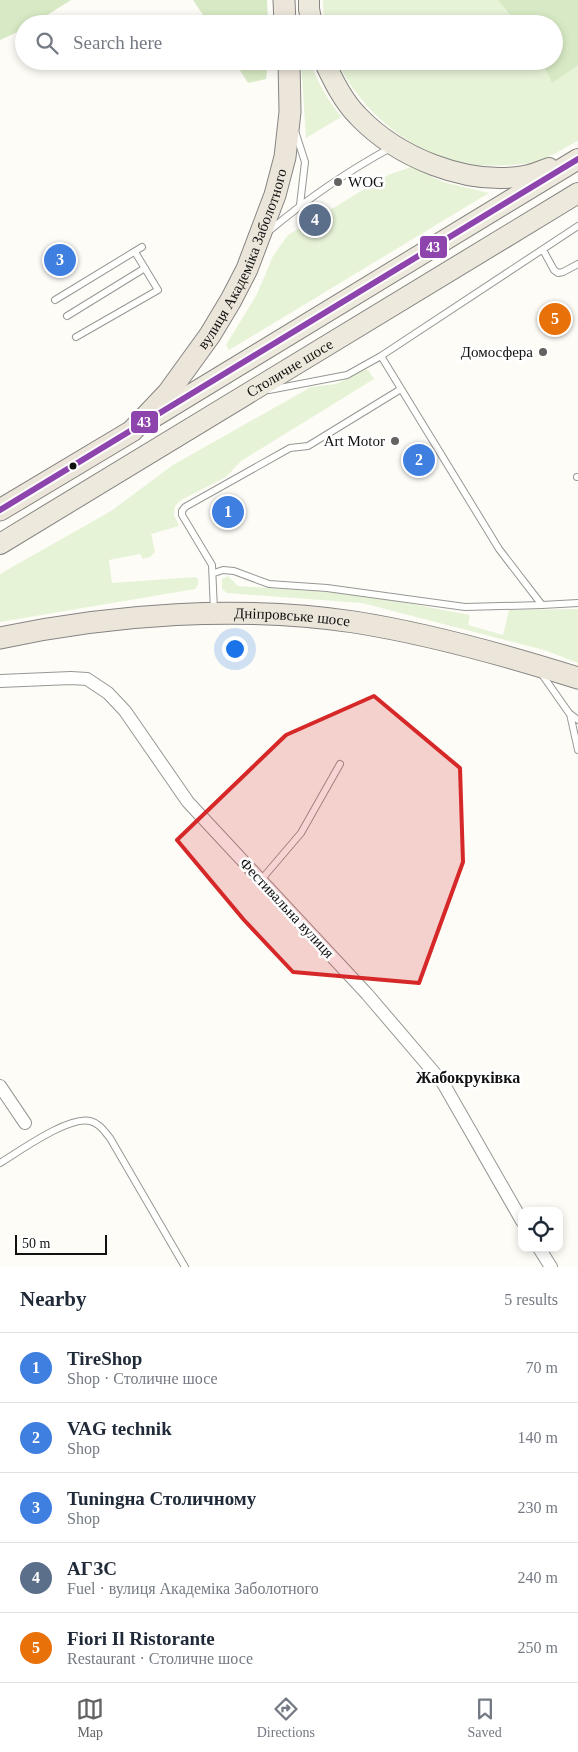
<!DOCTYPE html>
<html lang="en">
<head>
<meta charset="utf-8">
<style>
  body { margin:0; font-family:"Times New Roman",serif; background:#f2f2f3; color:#1f2937 }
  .controls { position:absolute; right:15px; bottom:15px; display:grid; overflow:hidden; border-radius:10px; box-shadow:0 2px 8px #0003 }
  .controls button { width:45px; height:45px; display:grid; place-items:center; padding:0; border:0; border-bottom:1px solid #e0e1e3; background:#fff; color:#1f2937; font:25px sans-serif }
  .scale { position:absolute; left:15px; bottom:12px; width:92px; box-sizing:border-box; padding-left:5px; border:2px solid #111; border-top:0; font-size:14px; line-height:18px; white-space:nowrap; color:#111; -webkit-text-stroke:4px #fff; paint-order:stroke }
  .you { position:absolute; left:234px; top:648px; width:18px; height:18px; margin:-12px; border:4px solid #fff; border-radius:50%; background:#1a73e8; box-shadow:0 0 0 8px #1a73e833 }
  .badge { display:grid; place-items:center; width:32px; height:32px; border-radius:50%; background:#646362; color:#fff; font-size:16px; font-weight:700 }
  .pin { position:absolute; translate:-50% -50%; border:2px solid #fff; box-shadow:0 1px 5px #0006 }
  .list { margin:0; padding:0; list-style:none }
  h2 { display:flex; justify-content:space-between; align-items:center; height:65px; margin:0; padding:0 20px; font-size:21px }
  h2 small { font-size:16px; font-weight:400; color:#747a83 }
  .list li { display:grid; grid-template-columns:32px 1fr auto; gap:15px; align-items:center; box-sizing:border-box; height:70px; padding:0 20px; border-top:1px solid #e0e1e3 }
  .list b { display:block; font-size:19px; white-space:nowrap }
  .list p { margin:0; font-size:16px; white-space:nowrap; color:#747a83 }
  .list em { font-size:16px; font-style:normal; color:#747a83 }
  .icon { flex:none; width:28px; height:28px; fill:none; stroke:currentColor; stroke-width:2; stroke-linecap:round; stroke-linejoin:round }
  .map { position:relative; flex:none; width:578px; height:1267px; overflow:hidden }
  .search { position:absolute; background:#fff; box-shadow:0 2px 8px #0003; left:15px; right:15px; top:15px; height:55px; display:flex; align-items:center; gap:12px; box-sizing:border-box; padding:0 18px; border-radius:28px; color:#747a83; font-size:19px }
  .sheet { height:415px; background:#fff }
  nav { display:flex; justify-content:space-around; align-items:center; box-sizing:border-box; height:70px; border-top:1px solid #e0e1e3; background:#fff; font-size:14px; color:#747a83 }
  nav a { display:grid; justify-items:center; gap:2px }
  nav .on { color:#646362 }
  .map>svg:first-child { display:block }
  .green { fill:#e7f3d7 }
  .forest { fill:#d8eac5 }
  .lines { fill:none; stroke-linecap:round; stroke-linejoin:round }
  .service-casing { stroke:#979795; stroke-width:8 }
  .minor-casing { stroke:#979795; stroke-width:14 }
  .primary-casing { stroke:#858482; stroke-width:22 }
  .trunk-casing { stroke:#858482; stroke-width:23 }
  .service { stroke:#fffffe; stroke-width:6 }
  .minor { stroke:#fffffe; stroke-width:12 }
  .primary { stroke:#ede9dc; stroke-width:20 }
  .trunk { stroke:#ece5da; stroke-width:21 }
  .bus-1-casing { stroke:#fff; stroke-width:10 }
  .bus-1 { stroke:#8e44ad; stroke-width:6 }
  .marked { fill:#d62828; fill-opacity:0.2; stroke:#d62828; stroke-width:4; stroke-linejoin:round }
  .poi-dot { fill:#646362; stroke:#fff; stroke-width:2 }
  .bus-dot { fill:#111; stroke:#fff; stroke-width:2 }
  .labels { text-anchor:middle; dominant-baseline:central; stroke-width:5; stroke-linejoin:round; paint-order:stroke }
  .poi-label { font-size:15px; fill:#111; stroke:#fff; text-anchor:end }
  .street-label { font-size:15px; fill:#111; stroke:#fff }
  .neighbourhood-label { font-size:16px; font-weight:bold; fill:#111; stroke:#fff }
  .line-badge { stroke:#fff; stroke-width:2 }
  .badge-label { font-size:14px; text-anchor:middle; font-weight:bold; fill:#fff }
</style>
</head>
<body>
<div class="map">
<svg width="578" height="1267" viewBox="0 0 578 1267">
  <rect width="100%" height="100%" fill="#fdfcf7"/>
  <path class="green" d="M323 0H578V141C563 148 546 161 529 163 510 166 475 167 456 162 406 149 359 108 337 61H554V24H324Z
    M301 61H310C317 82 328 100 341 117L306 138Z
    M411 167 443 182 489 193 229 350 226 345 257 294 273 256 288 235 388 175Z
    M364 370H368L374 379 241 461 226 477 181 500 175 506 174 515 179 526 151 534 155 552 150 557 143 559 140 554 109 560 112 583 195 577 198 579V585L195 589 0 622V574L111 511 173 465 311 387 336 384Z
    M228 576 238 586 358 594 470 615 468 625 503 635 509 610 578 609V663L544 650 362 603 227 593 222 589V579Z"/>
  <path class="forest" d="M0 0H71L33 24H24V29L0 40Z
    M193 0H267L268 24H209Z
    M498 0H578V65L552 83 542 61H554V24H518Z
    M234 61H268L266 79 248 83Z"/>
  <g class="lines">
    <defs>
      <path id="service" d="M295 131 305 162 300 205
        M269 231C307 199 348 171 392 147
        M543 250 554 270 558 273 563 272 578 264
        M55 300 142 247
        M67 316 145 268
        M76 337 158 290 135 252
        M381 356 499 549 542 605 578 603
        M269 390 347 375 381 356 578 226
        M577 477H578
        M214 573 223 570 234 571 269 584 327 588 465 607 542 605
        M214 611 212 565 182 515V511L185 507 290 448 308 446 401 389
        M541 673 569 713 578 720
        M570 714 578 750
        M261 880 301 833 340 764
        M0 1163C20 1151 68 1116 90 1121 99 1123 104 1131 110 1138L185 1267"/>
      <path id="minor" d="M0 681 71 678 87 679 108 693 125 711 188 802 367 994 443 1083 522 1221
        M0 1086 25 1123
        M539 1248 551 1267"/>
      <g id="primary">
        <path d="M309 0V9L312 24"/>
        <path d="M324 61C333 80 343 101 358 116 397 157 466 186 524 176 532 175 541 171 549 168"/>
        <path d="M144 423 578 159"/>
        <path id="s1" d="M0 544 578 193"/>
      </g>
      <g id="trunk">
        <path d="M284 0 285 24"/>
        <path id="s2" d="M0 510 132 431 168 393 210 335 231 300 247 269 275 195 285 157 290 112 289 61"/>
        <path id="s3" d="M0 638C112 614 240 605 354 622 430 634 505 655 578 678"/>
      </g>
    </defs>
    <use href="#service" class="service-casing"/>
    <use href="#minor" class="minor-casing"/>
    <use href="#primary" class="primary-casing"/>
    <use href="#trunk" class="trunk-casing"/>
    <use href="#service" class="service"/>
    <use href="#minor" class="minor"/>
    <use href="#primary" class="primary"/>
    <use href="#trunk" class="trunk"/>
    <defs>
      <path id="bus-1" d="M0 510 578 159"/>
    </defs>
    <use href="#bus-1" class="bus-1-casing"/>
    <use href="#bus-1" class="bus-1"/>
  </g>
  <path class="marked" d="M374 696 460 768 463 862 419 983 293 972 244 920 177 840 286 735Z"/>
  <g class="poi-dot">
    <circle cx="338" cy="182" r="5"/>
    <circle cx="543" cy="352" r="5"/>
    <circle cx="395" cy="441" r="5"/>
  </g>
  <circle class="bus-dot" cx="73" cy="466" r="4.5"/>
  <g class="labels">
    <g class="poi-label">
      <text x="348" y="182" text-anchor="start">WOG</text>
      <text x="533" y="352">Домосфера</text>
      <text x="385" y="441">Art Motor</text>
    </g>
    <g class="street-label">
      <text stroke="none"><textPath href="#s2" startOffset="361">вулиця Академіка Заболотного</textPath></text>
      <text stroke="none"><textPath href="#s1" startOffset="339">Столичне шосе</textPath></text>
      <text stroke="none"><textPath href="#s3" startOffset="294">Дніпровське шосе</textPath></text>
      <text transform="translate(287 908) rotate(47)">Фестивальна вулиця</text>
    </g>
    <g class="neighbourhood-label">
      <text x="468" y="1077">Жабокруківка</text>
    </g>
  </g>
  <g class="line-badge">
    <rect x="419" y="235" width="29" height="24" rx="5" fill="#8e44ad"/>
    <rect x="130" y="410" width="29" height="24" rx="5" fill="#8e44ad"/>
  </g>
  <g class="badge-label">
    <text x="433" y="252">43</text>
    <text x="144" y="427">43</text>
  </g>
</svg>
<div class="controls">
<button><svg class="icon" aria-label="locate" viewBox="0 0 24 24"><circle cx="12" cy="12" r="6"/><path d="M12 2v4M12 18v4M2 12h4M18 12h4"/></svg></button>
</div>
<div class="scale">50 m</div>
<div class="you"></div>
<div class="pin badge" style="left:228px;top:512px;background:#3f7fe0">1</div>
<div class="pin badge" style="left:419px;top:460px;background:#3f7fe0">2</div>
<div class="pin badge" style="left:60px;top:260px;background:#3f7fe0">3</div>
<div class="pin badge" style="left:315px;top:220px;background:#5c6f8a">4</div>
<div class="pin badge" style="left:555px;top:319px;background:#e8710a">5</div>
<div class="search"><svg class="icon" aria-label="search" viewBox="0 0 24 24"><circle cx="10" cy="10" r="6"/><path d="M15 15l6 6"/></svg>Search here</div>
</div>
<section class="sheet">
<h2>Nearby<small>5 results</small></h2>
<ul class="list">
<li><span class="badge" style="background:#3f7fe0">1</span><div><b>TireShop</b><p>Shop · Столичне шосе</p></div><em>70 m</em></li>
<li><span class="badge" style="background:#3f7fe0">2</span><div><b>VAG technik</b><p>Shop</p></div><em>140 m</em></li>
<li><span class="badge" style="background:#3f7fe0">3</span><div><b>Tuningна Столичному</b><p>Shop</p></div><em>230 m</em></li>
<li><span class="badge" style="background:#5c6f8a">4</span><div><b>АГЗС</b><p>Fuel · вулиця Академіка Заболотного</p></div><em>240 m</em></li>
<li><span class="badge" style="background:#e8710a">5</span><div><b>Fiori Il Ristorante</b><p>Restaurant · Столичне шосе</p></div><em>250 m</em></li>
</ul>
</section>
<nav>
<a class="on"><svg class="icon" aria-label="map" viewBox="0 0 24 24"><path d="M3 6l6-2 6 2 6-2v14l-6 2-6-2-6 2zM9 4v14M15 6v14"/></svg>Map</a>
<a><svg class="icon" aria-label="directions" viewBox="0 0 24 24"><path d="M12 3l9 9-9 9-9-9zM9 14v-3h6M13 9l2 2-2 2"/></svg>Directions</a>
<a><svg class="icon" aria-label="saved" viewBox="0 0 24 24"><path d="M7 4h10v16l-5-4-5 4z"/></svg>Saved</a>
</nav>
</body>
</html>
